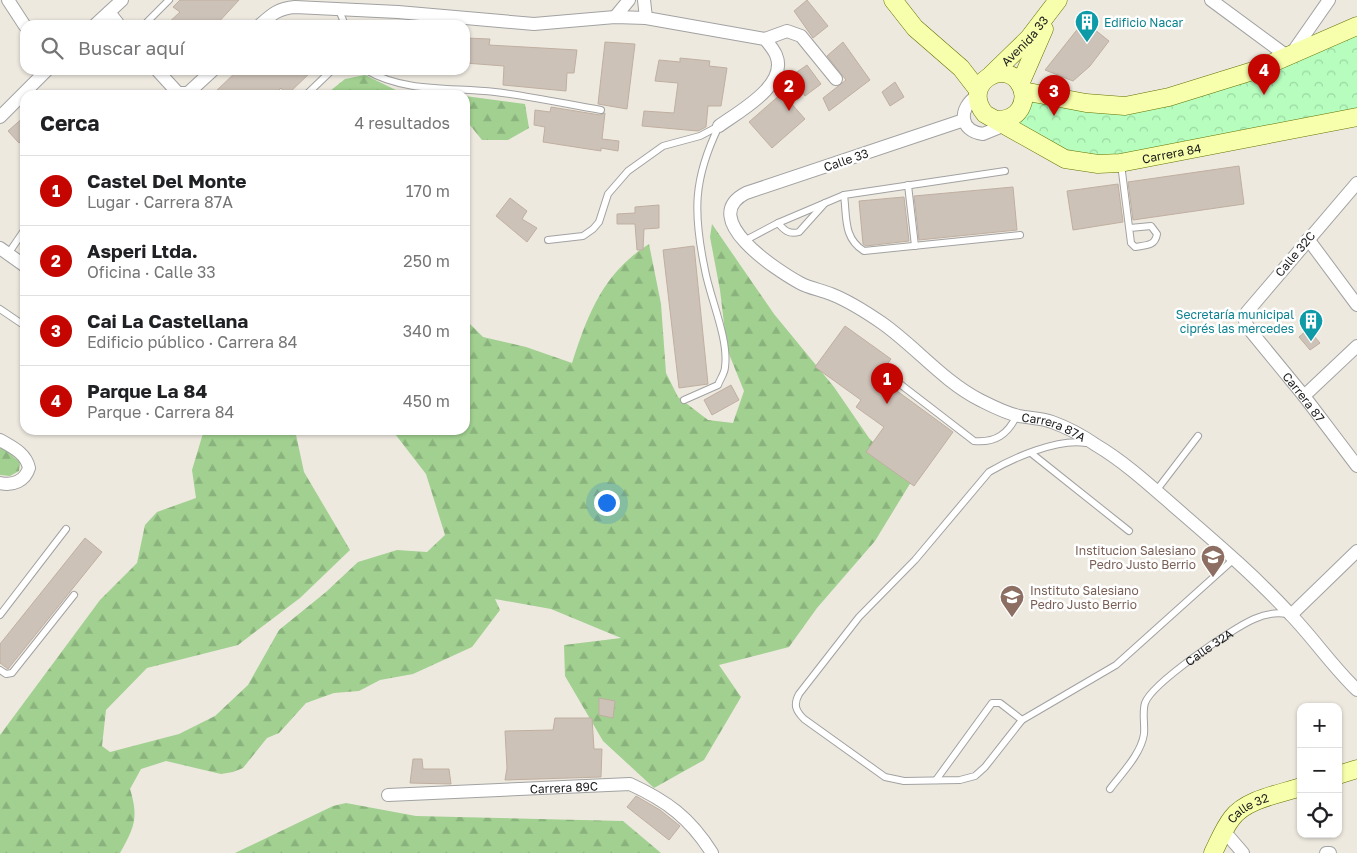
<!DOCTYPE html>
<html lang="es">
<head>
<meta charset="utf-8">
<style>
  body { margin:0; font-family:"Golos Text",sans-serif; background:#f6f6f6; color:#202124 }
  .controls { position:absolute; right:15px; bottom:15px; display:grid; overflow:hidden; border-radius:10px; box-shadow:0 1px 4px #0004 }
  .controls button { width:45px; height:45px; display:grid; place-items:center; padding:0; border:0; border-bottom:1px solid #e0e0e0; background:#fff; color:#202124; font:25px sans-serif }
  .you { position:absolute; left:606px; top:502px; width:18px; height:18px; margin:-12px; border:4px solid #fff; border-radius:50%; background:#1a73e8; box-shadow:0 0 0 8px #1a73e833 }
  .badge { display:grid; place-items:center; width:32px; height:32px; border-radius:50%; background:#c50600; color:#fff; font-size:16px; font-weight:700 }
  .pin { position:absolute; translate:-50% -41px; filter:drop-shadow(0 1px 2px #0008) }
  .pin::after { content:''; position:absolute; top:26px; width:18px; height:15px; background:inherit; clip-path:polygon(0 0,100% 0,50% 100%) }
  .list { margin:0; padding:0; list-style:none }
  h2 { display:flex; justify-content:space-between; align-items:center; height:65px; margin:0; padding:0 20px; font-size:21px }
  h2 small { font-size:16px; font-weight:400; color:#757577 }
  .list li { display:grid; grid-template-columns:32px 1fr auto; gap:15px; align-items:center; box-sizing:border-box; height:70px; padding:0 20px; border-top:1px solid #e0e0e0 }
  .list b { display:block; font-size:19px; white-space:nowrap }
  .list p { margin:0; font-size:16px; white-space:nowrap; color:#757577 }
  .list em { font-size:16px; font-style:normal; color:#757577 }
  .icon { flex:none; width:28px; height:28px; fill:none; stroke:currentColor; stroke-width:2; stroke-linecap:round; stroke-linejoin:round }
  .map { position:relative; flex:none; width:1357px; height:853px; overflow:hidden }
  .search { position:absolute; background:#fff; box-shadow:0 1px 4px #0004; left:20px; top:20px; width:450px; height:55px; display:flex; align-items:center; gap:12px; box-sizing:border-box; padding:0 18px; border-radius:15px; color:#757577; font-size:19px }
  .panel { position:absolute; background:#fff; box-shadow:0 1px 4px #0004; left:20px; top:90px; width:450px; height:345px; border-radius:15px }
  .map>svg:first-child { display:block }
  .forest { fill:url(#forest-firs) }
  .park { fill:url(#park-crowns) }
  .building { fill:#cdc2b8; stroke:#c0afa0 }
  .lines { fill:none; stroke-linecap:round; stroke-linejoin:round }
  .lane-casing { stroke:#a2a2a2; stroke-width:8 }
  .street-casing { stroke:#a2a2a2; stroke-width:14 }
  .secondary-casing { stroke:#637300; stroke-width:19 }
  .lane { stroke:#fff; stroke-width:6 }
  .street { stroke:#fff; stroke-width:12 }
  .secondary { stroke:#f7feac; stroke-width:18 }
  .labels { text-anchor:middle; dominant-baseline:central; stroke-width:5; stroke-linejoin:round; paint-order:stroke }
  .culture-label { font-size:12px; fill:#0d838f; stroke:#fff; text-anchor:start }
  .street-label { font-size:12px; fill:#1b1b1b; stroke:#fff }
  .education-label { font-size:12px; fill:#785e54; stroke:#fff; text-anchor:end }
</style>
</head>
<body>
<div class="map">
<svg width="1357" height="853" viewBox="0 0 1357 853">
  <defs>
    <pattern id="forest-firs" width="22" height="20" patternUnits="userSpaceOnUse" patternTransform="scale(1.25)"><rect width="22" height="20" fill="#a1d090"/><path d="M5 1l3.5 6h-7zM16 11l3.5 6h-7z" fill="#8ab27c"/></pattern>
    <pattern id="park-crowns" width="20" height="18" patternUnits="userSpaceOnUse" patternTransform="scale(1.25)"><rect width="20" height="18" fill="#b6fdbe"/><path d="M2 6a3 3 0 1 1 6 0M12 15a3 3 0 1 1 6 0" fill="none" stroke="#9cd8a3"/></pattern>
  </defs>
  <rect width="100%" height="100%" fill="#ede9df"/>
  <path class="forest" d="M365 75 400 92 432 95H325L345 79Z
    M465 96 525 104 529 128 508 140H482L465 119Z
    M712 224 774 314 834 387 869 438 911 482 875 541 817 608 789 647 719 665 741 697 704 760 654 788 603 741 565 676 564 645 621 638 551 609 495 599 500 610 472 647 413 674 380 680 359 691 334 693 306 703 279 733 267 738 243 768 233 772 221 774 166 761 141 769 130 789C139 818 134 828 120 853H0V735L100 600 137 563 145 525 157 512 196 498 192 470 204 430H295L304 472 350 550 300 598 238 645 147 668 106 710 102 746 110 752 179 734 215 716 248 685 279 630 326 592 358 562 397 550 427 552 445 535 426 474 392 430H465V319L483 337 526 347 572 363C588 314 603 273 649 244L661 304 666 373 678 397 708 420 733 423 744 391 727 349 720 290 710 237Z
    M0 446 20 462 19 471 10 476 0 475Z
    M346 803 416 816 623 821 661 853H235L333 806Z"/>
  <path class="park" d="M1357 26V117L1083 163 1007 119 1023 91 1096 104 1157 99Z"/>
  <path class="building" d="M180 0H239L216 25H166L180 12 173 7Z
    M807 0 828 26 813 38 794 11Z
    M1084 21 1109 41 1090 66 1073 81 1045 70Z
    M465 38 490 39 489 45 577 50 574 73H567L566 91 503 85 504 66 465 63Z
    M605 42 635 44 627 109 598 104Z
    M843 42 870 80 829 111 823 98 846 80 827 56Z
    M680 58 710 61 709 66 727 68 721 106H708L706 127 698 131 642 126 644 111 674 113 678 83 655 81 659 60 680 62Z
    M807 65 821 84 805 96 791 76Z
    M238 70H313L287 95 281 88 274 95H212Z
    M895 82 904 97 890 106 882 92Z
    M782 93 805 119 772 148 749 122Z
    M551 107 600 115 605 113 602 139 619 141 618 151 601 148V151L543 142 545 127 534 125 535 110 550 112Z
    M25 116V138L19 143 8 131Z
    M1239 166 1244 204 1133 220 1128 182Z
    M1118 184 1123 222 1073 230 1067 191Z
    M1013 187 1017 230 919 240 914 196Z
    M904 197 909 241 866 246 863 244 859 201Z
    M510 198 527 211 522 219 537 228 527 242 496 216Z
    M659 205V228L644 229 643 250H637L635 224H617V214L635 213V207Z
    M694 246 708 384 679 388 663 250Z
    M845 326 891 359 878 377 953 432 914 486 866 452 884 427 856 407 861 400 815 367Z
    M1308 329 1320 343 1310 350 1299 337Z
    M731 385 739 400 712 415 704 400Z
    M85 538 102 552 8 669 0 663V644Z
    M599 698 615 701 613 718 599 715Z
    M555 718H592L594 749H602L601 777 505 780 507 768 505 731 553 730Z
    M413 759H422L423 769H449L451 784 410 783Z
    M636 796 660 810 680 826 669 840 627 807Z"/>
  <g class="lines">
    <defs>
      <g id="lane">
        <path d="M339 10 345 25"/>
        <path d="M144 25 169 0"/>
        <path d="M366 70C405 93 452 87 495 92 530 96 566 104 601 110"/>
        <path d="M306 95 332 70"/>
        <path d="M1121 164 1131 243 1135 247C1147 245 1155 246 1157 234L1151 226 1130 228"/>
        <path d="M908 185 915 246"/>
        <path d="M844 195C847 217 843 238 864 251L1020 235"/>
        <path d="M778 223C784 230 789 235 799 232L825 203"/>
        <path d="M548 240 583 236 593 229 599 222 608 194 628 171 663 146 700 136 719 126"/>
        <path d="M744 241 778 223 844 195 1005 171"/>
        <path d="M8 254 25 229"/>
        <path d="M0 309 25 326"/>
        <path d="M887 374 974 441C996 443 1008 434 1017 415"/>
        <path d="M684 400 718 385C720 379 725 373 725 367 729 339 710 298 705 270 693 213 693 179 719 126"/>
        <path d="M1086 443C1058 438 1013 458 989 472L915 560 859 617 799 694C793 705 796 711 804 719L885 777 904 781 960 780 975 776 985 767 1022 720 1116 665 1234 559"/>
        <path d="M1031 453 1129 531"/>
        <path d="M1156 491 1198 436"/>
        <path d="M0 615 66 529"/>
        <path d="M0 670 6 674 12 673 74 595"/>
        <path d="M936 780 992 703H1000L1022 720"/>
        <path id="s1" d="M1110 789C1122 773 1141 754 1144 734 1145 724 1142 713 1145 703 1152 683 1233 628 1254 619 1265 614 1275 612 1287 614"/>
      </g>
      <g id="street">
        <path d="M8 0 25 26"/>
        <path d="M644 0 646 18"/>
        <path d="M1211 0 1287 56"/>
        <path d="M109 12 119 25"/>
        <path d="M615 17 629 0"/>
        <path d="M95 25 122 0"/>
        <path d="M260 25C272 14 279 8 295 7L398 12 534 24 615 17 646 18 765 39C769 44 774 50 776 55 789 85 738 112 719 126"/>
        <path d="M765 39 787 31 801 36 836 79"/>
        <path d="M1292 53 1329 0"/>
        <path d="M157 70 178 93H188L213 70"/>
        <path d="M977 96C958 108 959 131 983 134L1005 125"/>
        <path d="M0 117 47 70"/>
        <path id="s2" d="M964 120 746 193C697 218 776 270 800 283 809 288 821 290 831 294 849 301 866 312 882 323 916 347 943 381 980 400 992 406 1005 413 1019 416 1029 418 1041 418 1052 422 1066 427 1083 436 1096 445 1128 464 1156 491 1184 515 1221 547 1258 579 1291 615 1314 639 1333 667 1357 690"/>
        <path id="s3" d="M1357 183 1247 312 1245 321 1249 329 1304 396 1357 466"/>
        <path d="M1308 239 1357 305"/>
        <path d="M0 248 25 266"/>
        <path d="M1304 396 1357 346"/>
        <path d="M0 440C12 447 26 453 29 468 25 481 13 486 0 483"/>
        <path d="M1291 615 1357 551"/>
        <path id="s4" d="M388 795 630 784C667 801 690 818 712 853"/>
        <path d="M1224 831 1243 853"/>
        <path d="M1326 853H1330"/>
      </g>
      <g id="secondary">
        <path d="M893 0 915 28 961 68 978 90"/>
        <path id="s5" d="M991 75 1029 38 1058 0"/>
        <path d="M1020 84 1044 29"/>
        <path d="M1023 91 1086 103 1125 106 1169 97 1256 70 1357 26"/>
        <path id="s6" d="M997 120C1006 120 1015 117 1020 109 1024 102 1025 94 1021 86 1006 56 960 84 985 114L1065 159 1098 164 1120 163 1357 117"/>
        <path d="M1338 775 1357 769"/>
        <path id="s7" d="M1213 853C1219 841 1224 828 1232 818 1246 799 1280 794 1301 787"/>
      </g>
    </defs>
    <use href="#lane" class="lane-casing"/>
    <use href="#street" class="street-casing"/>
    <use href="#secondary" class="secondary-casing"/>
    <use href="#lane" class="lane"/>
    <use href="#street" class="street"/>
    <use href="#secondary" class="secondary"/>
  </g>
  <defs>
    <symbol id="building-pin" viewBox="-11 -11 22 30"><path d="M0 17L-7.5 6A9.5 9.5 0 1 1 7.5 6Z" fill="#0f9aa8" stroke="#fff"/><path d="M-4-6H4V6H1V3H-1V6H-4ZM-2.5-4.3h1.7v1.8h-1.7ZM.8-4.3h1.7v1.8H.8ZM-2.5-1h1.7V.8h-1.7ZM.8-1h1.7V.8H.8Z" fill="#fff"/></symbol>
    <symbol id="school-pin" viewBox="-11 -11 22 30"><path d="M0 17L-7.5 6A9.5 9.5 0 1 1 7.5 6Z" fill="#8d6e63" stroke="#fff"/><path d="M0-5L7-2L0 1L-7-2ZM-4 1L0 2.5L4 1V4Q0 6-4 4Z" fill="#fff"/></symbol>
  </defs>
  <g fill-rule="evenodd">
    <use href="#building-pin" x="1073" y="8" width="28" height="38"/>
    <use href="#building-pin" x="1297" y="307" width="28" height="38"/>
    <use href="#school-pin" x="1199" y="543" width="28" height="38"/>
    <use href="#school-pin" x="998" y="583" width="28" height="38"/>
  </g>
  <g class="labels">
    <g class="culture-label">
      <text x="1104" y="22">Edificio Nacar</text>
      <text x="1294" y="314" text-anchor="end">Secretaría municipal<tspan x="1294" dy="14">ciprés las mercedes</tspan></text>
    </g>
    <g class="street-label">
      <text stroke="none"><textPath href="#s5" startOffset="48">Avenida 33</textPath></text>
      <text stroke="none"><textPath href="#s6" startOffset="331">Carrera 84</textPath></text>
      <text transform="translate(846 160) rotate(-19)">Calle 33</text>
      <text transform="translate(1295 254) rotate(-50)">Calle 32C</text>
      <text stroke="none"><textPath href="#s3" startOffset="275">Carrera 87</textPath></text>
      <text stroke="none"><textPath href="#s2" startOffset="654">Carrera 87A</textPath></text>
      <text stroke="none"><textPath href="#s1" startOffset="182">Calle 32A</textPath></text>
      <text stroke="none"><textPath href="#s4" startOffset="176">Carrera 89C</textPath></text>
      <text stroke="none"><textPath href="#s7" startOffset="59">Calle 32</textPath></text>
    </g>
    <g class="education-label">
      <text x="1196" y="550">Institucion Salesiano<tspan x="1196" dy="14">Pedro Justo Berrio</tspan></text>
      <text x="1030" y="590" text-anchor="start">Instituto Salesiano<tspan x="1030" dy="14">Pedro Justo Berrio</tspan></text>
    </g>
  </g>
</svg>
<div class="controls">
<button>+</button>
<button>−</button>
<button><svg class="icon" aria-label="locate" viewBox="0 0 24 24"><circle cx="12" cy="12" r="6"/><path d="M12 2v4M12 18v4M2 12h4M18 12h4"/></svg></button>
</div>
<div class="you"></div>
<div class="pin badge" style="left:887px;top:404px">1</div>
<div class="pin badge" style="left:789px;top:111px">2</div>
<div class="pin badge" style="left:1054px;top:116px">3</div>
<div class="pin badge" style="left:1264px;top:95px">4</div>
<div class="search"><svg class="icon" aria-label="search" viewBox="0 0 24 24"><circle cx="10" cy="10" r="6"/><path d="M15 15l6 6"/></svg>Buscar aquí</div>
<section class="panel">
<h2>Cerca<small>4 resultados</small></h2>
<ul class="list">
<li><span class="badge">1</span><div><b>Castel Del Monte</b><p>Lugar · Carrera 87A</p></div><em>170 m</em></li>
<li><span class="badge">2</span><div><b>Asperi Ltda.</b><p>Oficina · Calle 33</p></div><em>250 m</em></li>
<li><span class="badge">3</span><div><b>Cai La Castellana</b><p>Edificio público · Carrera 84</p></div><em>340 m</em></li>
<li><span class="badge">4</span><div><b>Parque La 84</b><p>Parque · Carrera 84</p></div><em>450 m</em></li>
</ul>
</section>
</div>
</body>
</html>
